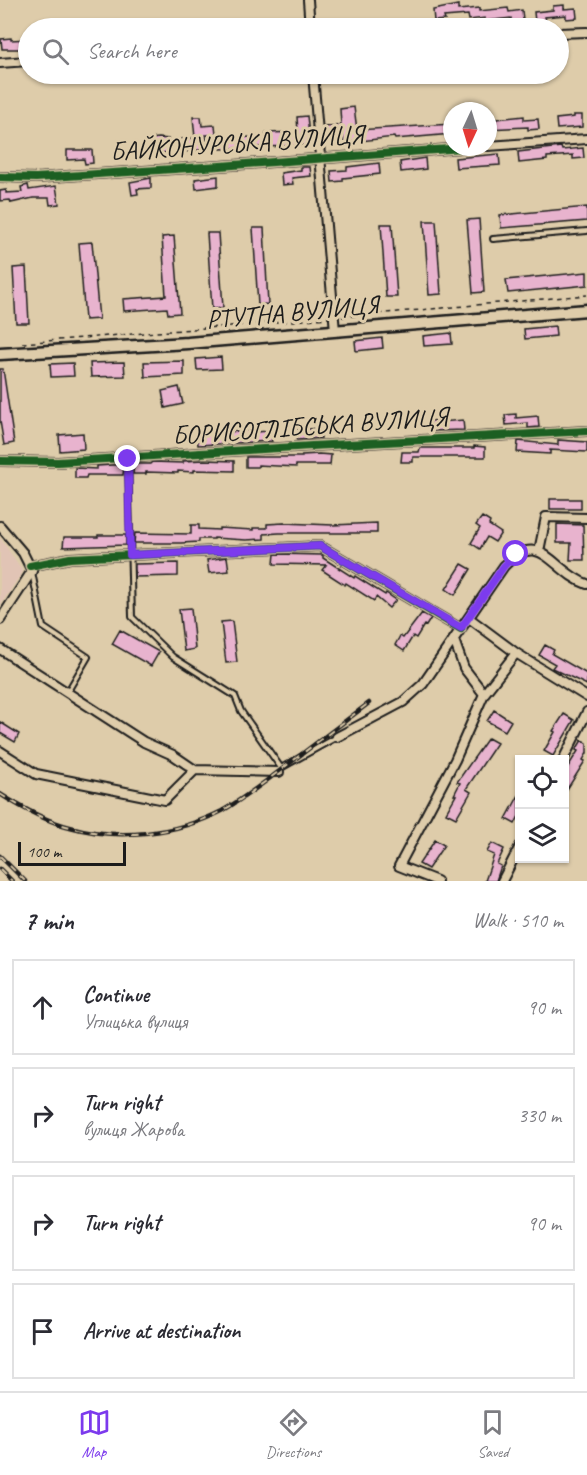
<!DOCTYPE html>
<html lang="en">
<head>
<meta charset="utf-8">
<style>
  body { margin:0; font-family:Caveat,sans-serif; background:#f7f7f7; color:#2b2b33 }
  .controls { position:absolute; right:18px; bottom:18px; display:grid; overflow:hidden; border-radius:0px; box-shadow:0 2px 4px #0004 }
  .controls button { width:54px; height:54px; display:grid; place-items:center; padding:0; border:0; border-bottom:2px solid #e1e1e2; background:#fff; color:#2b2b33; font:30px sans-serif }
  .compass { position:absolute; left:443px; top:102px; width:54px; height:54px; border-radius:50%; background:#fff; box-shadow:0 2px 4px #0004; rotate:184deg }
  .scale { position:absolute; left:18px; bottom:15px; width:108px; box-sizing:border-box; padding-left:6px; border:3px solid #1c1c1c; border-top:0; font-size:16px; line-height:21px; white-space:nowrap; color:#1c1c1c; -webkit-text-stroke:4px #deccaa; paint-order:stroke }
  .stop { position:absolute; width:18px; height:18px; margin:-14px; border:4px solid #7c3aed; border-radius:50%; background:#fff }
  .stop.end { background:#7c3aed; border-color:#fff; box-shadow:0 2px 6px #0008 }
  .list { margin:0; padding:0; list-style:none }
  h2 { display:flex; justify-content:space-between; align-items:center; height:78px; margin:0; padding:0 24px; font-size:26px }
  h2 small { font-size:20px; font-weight:400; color:#7c7c81 }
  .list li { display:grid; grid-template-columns:39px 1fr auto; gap:18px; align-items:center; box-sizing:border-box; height:96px; margin:0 12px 12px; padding:0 12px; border:2px solid #e1e1e2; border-radius:0px }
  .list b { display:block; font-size:22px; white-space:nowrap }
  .list p { margin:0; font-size:20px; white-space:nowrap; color:#7c7c81 }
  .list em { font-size:20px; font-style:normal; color:#7c7c81 }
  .icon { flex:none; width:33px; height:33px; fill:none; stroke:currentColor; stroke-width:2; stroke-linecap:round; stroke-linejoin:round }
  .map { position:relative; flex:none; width:587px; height:881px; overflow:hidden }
  .search { position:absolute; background:#fff; box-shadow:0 2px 4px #0004; left:18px; right:18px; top:18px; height:66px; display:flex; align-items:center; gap:15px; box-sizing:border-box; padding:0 21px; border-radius:33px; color:#7c7c81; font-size:22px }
  .sheet { height:510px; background:#fff }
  nav { display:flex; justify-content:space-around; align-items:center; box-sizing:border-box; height:84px; border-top:2px solid #e1e1e2; background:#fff; font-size:16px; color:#7c7c81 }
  nav a { display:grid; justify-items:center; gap:3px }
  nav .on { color:#7c3aed }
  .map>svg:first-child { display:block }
  .built { fill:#e1c4b5 }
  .building { fill:#e8b3ce; stroke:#1c1c1c; stroke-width:1.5 }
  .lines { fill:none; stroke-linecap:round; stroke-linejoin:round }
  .service-casing { stroke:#1c1c1c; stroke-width:8 }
  .minor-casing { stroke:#1c1c1c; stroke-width:12 }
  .secondary-casing { stroke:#1c1c1c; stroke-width:15 }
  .path { stroke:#1c1c1c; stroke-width:1.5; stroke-dasharray:4.5 4.5; stroke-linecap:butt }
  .service { stroke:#deccaa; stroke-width:4 }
  .minor { stroke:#deccaa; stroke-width:8 }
  .secondary { stroke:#deccaa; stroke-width:10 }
  .rail-casing { stroke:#1c1c1c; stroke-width:4.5 }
  .rail { stroke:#deccaa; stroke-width:2; stroke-dasharray:7; stroke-linecap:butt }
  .cycleway-casing { stroke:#deccaa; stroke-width:11 }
  .cycleway { stroke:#1b5e20; stroke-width:8 }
  .route { stroke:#7c3aed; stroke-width:8 }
  .labels { text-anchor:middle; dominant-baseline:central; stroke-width:6; stroke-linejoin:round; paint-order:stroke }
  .street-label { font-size:26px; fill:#1c1c1c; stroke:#deccaa }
</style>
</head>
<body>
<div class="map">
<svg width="587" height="881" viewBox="0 0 587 881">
  <rect width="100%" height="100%" fill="#deccaa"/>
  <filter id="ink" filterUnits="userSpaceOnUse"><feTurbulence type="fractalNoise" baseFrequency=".0167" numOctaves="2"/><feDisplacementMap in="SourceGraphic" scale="12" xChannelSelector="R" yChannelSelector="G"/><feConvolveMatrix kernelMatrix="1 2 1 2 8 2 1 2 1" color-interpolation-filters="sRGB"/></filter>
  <g filter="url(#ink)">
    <path class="built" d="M0 538 23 571 0 606Z"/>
    <path class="building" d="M458 5V10L479 8V11L508 8 509 12 522 10 523 21 512 22 511 18 485 21V18L469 20 468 15 444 17 445 20 434 21 433 10Z
      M564 5V9L576 8 577 18 566 19V15L545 17 546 21 535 22 534 12 553 10V6Z
      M11 38V40L28 39V46H24V49H2L1 39Z
      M354 107 357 130 452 124V134L395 139 394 137 344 143 343 136 326 137 325 127 341 125 340 109Z
      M574 115H582V127L557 129 556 119 574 117Z
      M307 116 310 145 221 149V139L266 136V133L298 132 297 117Z
      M524 116V120L538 119 539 129 528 130V127L488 129V120Z
      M193 117H201L202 126 215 125 216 135H206L207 149 183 152 182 139 195 138Z
      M159 138 168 139 169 152 161 153V148L150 149V139Z
      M561 147 562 150 583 148 584 158 573 159V155L547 157V160L519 163 518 152Z
      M67 150H92L93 163 85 164 84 159 67 160Z
      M499 154 500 165 456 168 455 158Z
      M425 158 426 169 401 172 400 162Z
      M379 163 380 174 343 178V181L332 182 331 171 347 170V167Z
      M301 167H310L311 176 292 178 293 184 282 185 281 173 301 170Z
      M218 176V186L196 189 195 179Z
      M151 178V188L137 189 138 194 132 195 130 182Z
      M28 185 29 190 56 186 59 204 50 205 49 198H33L11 203 10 200 0 201V191L6 190V193L22 192 21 187Z
      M587 207V221L501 228 500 215Z
      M479 219 484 292 473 293 467 220Z
      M424 221H436L441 294 429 295Z
      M381 224H392L397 297H386Z
      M253 228H264L268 304 258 305Z
      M207 233H218L223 308 212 309Z
      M174 236 180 313 168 314 167 308 124 311 123 299 166 296 162 237Z
      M92 242 99 319 85 320 79 243Z
      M26 267 29 323H16L13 268Z
      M587 272V285L508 293 506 280Z
      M555 326 556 336 525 339 524 329Z
      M451 333 452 344 424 346 423 336Z
      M382 338 383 348 356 351 355 341Z
      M221 357 222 369 197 370 196 359Z
      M184 361V375L145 377 144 362Z
      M124 362 125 376 91 377 90 363Z
      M73 363 74 376 51 377 50 364Z
      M0 369H3L14 443 4 445 0 421Z
      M179 387 183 404 165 408 162 391Z
      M516 414V418L538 416 539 427 528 428V423L506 425 505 415Z
      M441 420V422L463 420 464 430 431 431 430 421Z
      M320 428 321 438 297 440 296 430Z
      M255 430V432L271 431 272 441 198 445 197 434Z
      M83 433 84 449 60 451 59 435Z
      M558 440 587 442V452L550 450V454L517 452 518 441 558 445Z
      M474 446 485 447V457H413V462H401L402 452H419L420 448H474Z
      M319 454 331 455 330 465H296V467L258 465V467H246V457H302V455Z
      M204 460 234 461V471L194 470V472L178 471V473L146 472V474H133L134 464H150L152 462 183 463V461Z
      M112 465H124L123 475H87L86 478H75V468L97 469V466Z
      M550 499H581V509H550Z
      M482 517 490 522 489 525 501 533 495 542 487 537 480 549 471 543 480 528 476 525Z
      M284 523 333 525 377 523V533H279L264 534V539L246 540 214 538V539H199V542L181 543H134L135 533 191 534V525H199V529L219 530V528L253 530V528H267V524Z
      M557 524 583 525 584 560H570L571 543H557Z
      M98 535H126V545L63 547 64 537H98Z
      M275 554 323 555V558L354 578 355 576 385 595 386 593 396 600 389 608 376 597 374 601 346 583 345 585 322 570 326 565 274 564Z
      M227 557 229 571 209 573 207 560Z
      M178 563V576L135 577V564Z
      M462 564 471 569 455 595 446 589Z
      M191 608 195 649 184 651 179 609Z
      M422 613 431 618 426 626 424 625 416 638 413 636 404 651 395 645 400 636 403 638Z
      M232 621 237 662 226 663 221 622Z
      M120 630 159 652 151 666 112 644Z
      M545 645 554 650 552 654 587 674V685L552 668 555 664 539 655Z
      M494 710 511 721 505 731 487 721Z
      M564 714 574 720 553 756 544 751 555 732 553 731Z
      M0 722 19 734 15 742 0 733Z
      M488 738 497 743 466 789 471 792 456 818 446 813 456 795H454L460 783 457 782Z
      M582 740 587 743V753L583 760 585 761 564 794V773L578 751 576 750Z
      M519 795V816L515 824 506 819Z
      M435 840 444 845 428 869 419 864Z
      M492 843 504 849 497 864 501 866 496 881H485L494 855 487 852Z"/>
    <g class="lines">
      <defs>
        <path id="service" d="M493 239 587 231
          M128 459 132 617 173 657 235 696 241 711 281 768 337 737
          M32 572 43 627 88 657 68 691"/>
        <path id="minor" d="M308 0 310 28
          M558 33 587 32
          M0 63 28 61
          M313 74 335 331
          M488 146 587 139
          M0 177 36 178 220 166 476 147
          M0 461 58 462 312 446 587 431
          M0 526 23 553 32 571 0 620
          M539 551 546 517 587 518
          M30 566 70 558 320 546 461 629
          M469 618 516 653 587 697
          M454 640 464 668 484 694
          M0 649 144 742 173 755 195 770
          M337 737 403 702 423 684 504 566C541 527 552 572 587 584
          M0 751 36 774 165 800 195 770 279 772
          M563 760 587 712
          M437 881 399 866 455 760 484 694 516 653
          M502 881 520 846"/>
        <path id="secondary" d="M0 354 188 343 587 310"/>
      </defs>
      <use href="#service" class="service-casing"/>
      <use href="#minor" class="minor-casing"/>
      <use href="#secondary" class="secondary-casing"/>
      <path class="path" d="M342 317 587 295
        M22 343 328 318"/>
      <use href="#service" class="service"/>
      <use href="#minor" class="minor"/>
      <use href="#secondary" class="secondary"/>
      <defs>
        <path id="rail" d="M0 794C22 808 45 821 70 827 119 841 177 834 222 811 243 799 262 784 282 769 311 747 340 725 369 703
          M0 856 25 881
          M0 869 12 881"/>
      </defs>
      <use href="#rail" class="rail-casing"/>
      <use href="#rail" class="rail"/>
      <defs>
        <path id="cycleway" d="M0 177 36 178 220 166 476 147
          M0 461 58 462 312 446 587 431
          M30 566 70 558 320 546 461 629"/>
      </defs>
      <use href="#cycleway" class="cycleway-casing"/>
      <use href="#cycleway" class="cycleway"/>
    </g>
  </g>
  <g class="lines" filter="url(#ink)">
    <path class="route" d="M128 459 130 555 320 546 461 628 504 566 516 554"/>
  </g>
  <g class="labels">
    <g class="street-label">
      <text transform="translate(237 143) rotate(-4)">БАЙКОНУРСЬКА ВУЛИЦЯ</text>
      <text transform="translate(292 312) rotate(-5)">РТУТНА ВУЛИЦЯ</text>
      <text transform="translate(310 426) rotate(-4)">БОРИСОГЛІБСЬКА ВУЛИЦЯ</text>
    </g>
  </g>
</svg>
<div class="controls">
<button><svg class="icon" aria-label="locate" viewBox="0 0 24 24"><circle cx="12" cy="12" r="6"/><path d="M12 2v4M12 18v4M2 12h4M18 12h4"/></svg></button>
<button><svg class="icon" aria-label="layers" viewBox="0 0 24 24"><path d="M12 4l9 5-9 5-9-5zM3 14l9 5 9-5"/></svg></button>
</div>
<svg class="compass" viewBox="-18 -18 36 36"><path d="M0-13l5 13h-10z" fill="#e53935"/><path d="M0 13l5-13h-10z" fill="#7c7c81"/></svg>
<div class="scale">100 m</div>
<div class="stop" style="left:516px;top:554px"></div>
<div class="stop end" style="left:128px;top:459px"></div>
<div class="search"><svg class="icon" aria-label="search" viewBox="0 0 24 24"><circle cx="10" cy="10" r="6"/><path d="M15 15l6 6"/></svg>Search here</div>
</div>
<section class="sheet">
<h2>7 min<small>Walk · 510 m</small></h2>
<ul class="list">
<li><svg class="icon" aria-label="ahead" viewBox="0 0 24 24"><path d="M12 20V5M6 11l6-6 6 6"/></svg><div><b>Continue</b><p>Углицька вулиця</p></div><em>90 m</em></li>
<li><svg class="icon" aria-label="right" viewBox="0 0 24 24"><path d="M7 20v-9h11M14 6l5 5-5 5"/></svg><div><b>Turn right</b><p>вулиця Жарова</p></div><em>330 m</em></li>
<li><svg class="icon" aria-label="right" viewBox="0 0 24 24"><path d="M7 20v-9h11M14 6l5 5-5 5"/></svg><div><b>Turn right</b></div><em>90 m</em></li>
<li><svg class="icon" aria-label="arrive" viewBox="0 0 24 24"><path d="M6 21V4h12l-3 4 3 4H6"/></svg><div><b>Arrive at destination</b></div></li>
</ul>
</section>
<nav>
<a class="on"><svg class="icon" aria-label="map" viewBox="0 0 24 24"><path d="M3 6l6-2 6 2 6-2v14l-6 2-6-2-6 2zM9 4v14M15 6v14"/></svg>Map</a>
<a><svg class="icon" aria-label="directions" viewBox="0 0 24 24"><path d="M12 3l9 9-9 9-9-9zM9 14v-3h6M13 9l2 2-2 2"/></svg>Directions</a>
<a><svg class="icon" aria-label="saved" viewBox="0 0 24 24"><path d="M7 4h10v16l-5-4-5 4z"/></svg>Saved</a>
</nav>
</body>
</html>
